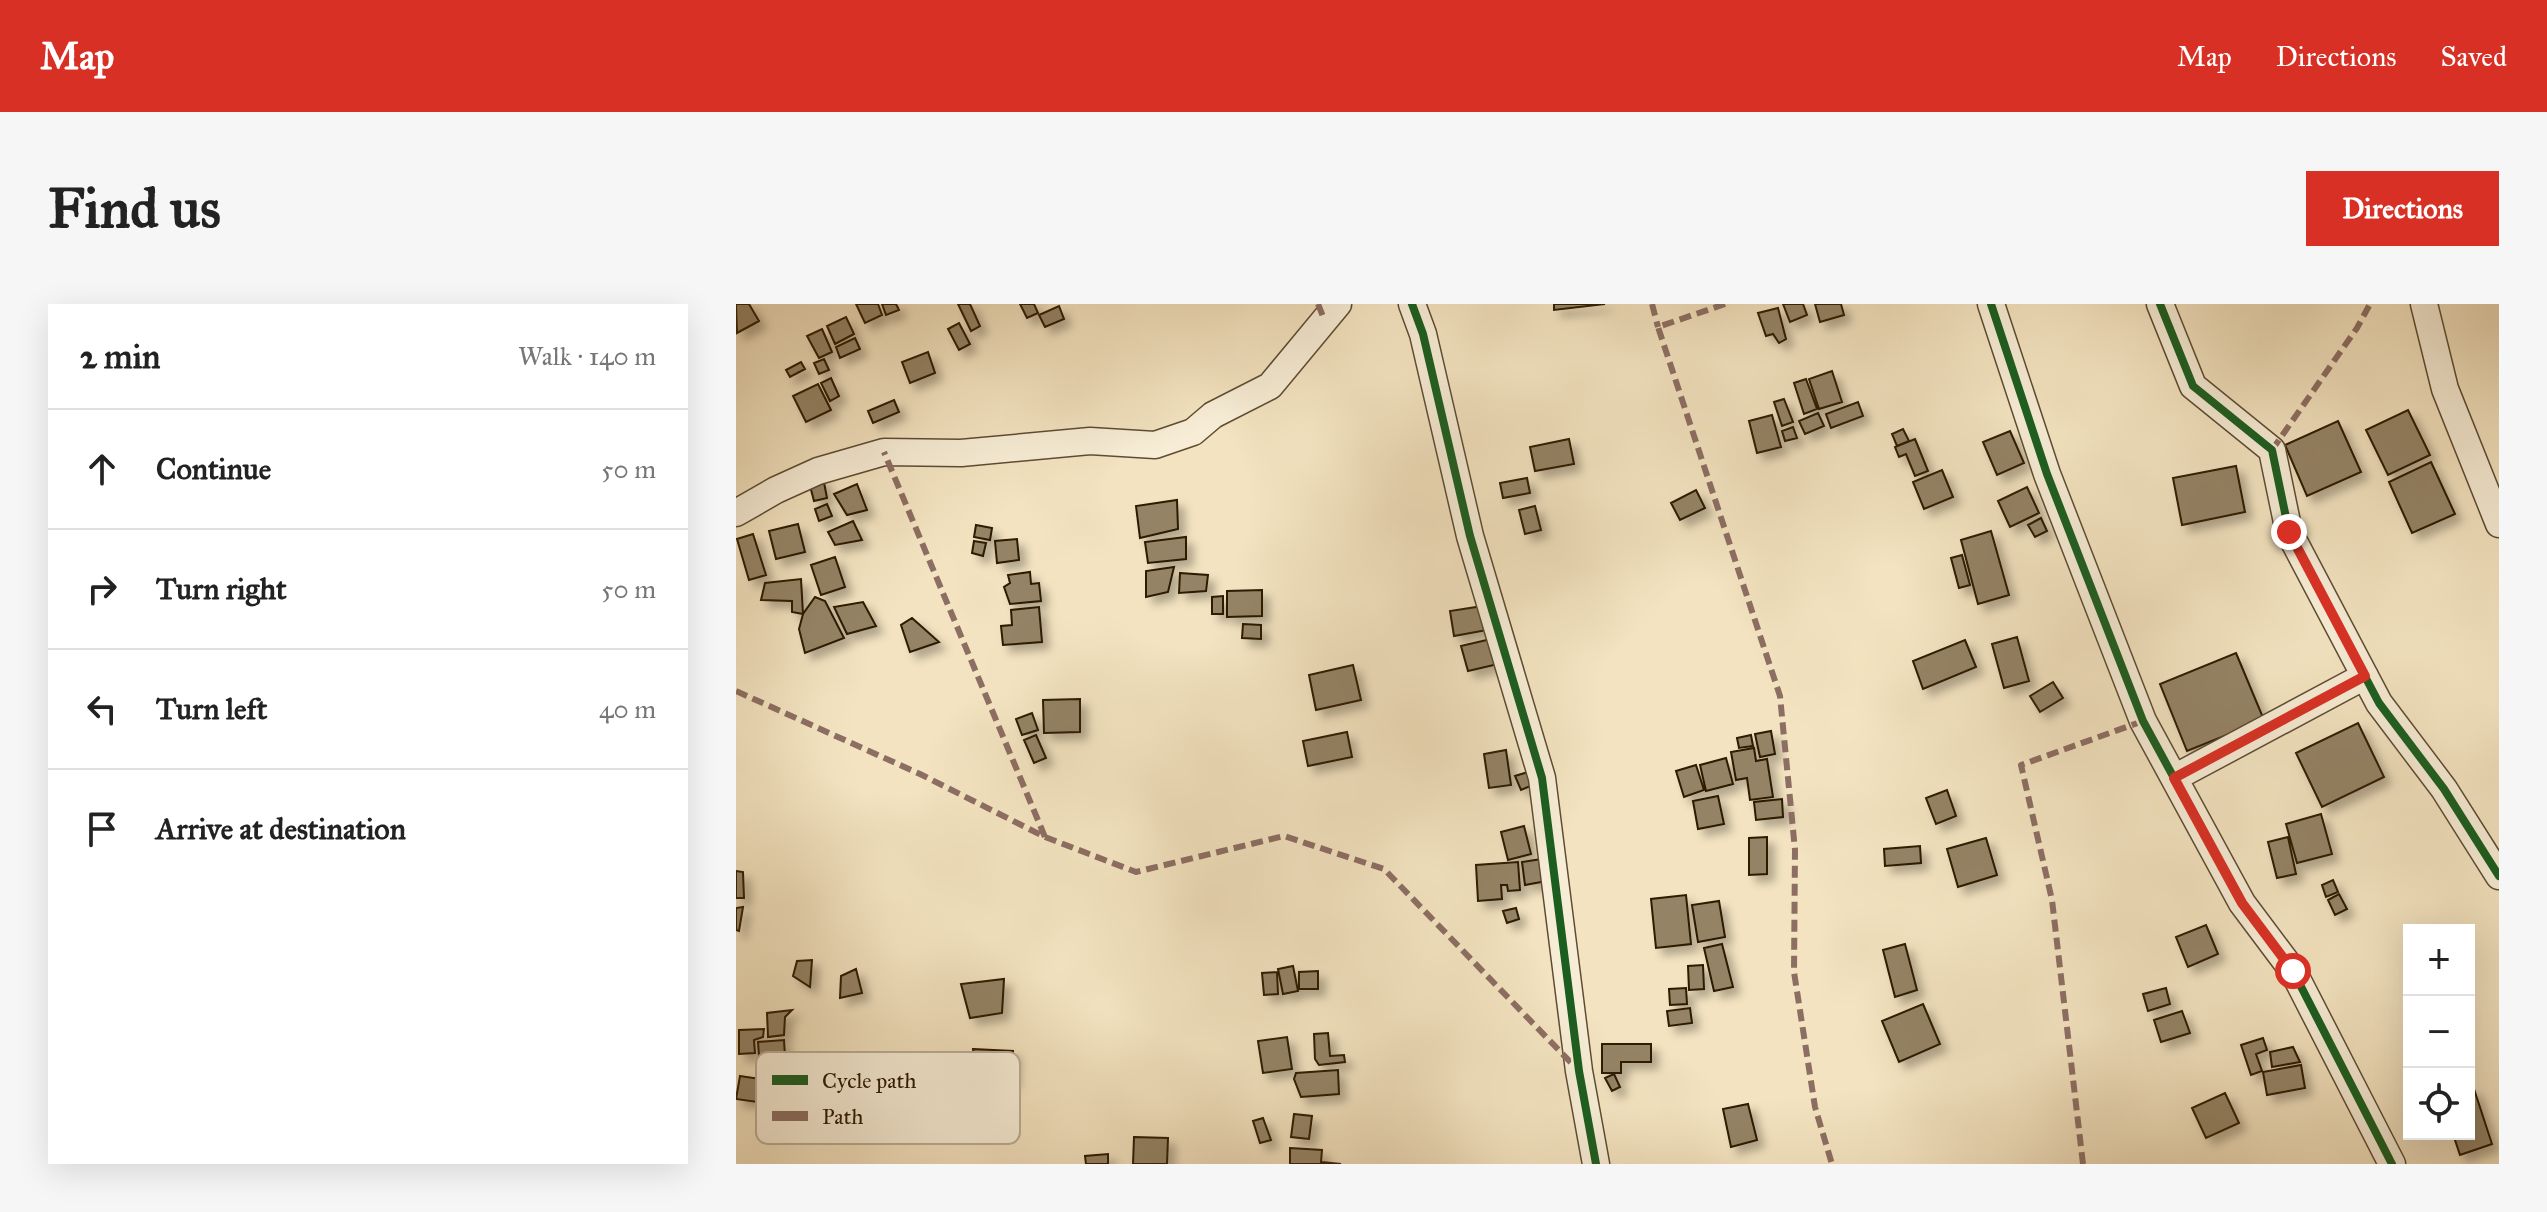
<!DOCTYPE html>
<html lang="en">
<head>
<meta charset="utf-8">
<style>
  body { margin:0; font-family:"IM FELL Great Primer",serif; background:#f6f6f6; color:#222 }
  .controls { position:absolute; right:24px; bottom:24px; display:grid; overflow:hidden; border-radius:0px; box-shadow:0 8px 32px #0002 }
  .controls button { width:72px; height:72px; display:grid; place-items:center; padding:0; border:0; border-bottom:2px solid #e0e0e0; background:#fff; color:#222; font:40px sans-serif }
  .stop { position:absolute; width:24px; height:24px; margin:-18px; border:6px solid #d93025; border-radius:50%; background:#fff }
  .stop.end { background:#d93025; border-color:#fff; box-shadow:0 2px 8px #0008 }
  .list { margin:0; padding:0; list-style:none }
  h2 { display:flex; justify-content:space-between; align-items:center; height:104px; margin:0; padding:0 32px; font-size:34px }
  h2 small { font-size:26px; font-weight:400; color:#767676 }
  .list li { display:grid; grid-template-columns:52px 1fr auto; gap:24px; align-items:center; box-sizing:border-box; height:120px; padding:0 32px; border-top:2px solid #e0e0e0 }
  .list b { display:block; font-size:30px; white-space:nowrap }
  .list em { font-size:26px; font-style:normal; color:#767676 }
  .icon { flex:none; width:44px; height:44px; fill:none; stroke:currentColor; stroke-width:2; stroke-linecap:round; stroke-linejoin:round }
  .map { position:relative; flex:none; width:1763px; height:860px; overflow:hidden; border-radius:0px }
  header { display:flex; align-items:center; gap:48px; box-sizing:border-box; height:112px; padding:0 40px; background:#d93025; color:#fff }
  header strong { font-size:38px }
  nav { display:flex; gap:44px; margin-inline-start:auto; font-size:28px }
  .intro { display:flex; align-items:center; justify-content:space-between; box-sizing:border-box; height:192px; padding:0 48px }
  h1 { margin:0; font-size:56px }
  .button { padding:20px 36px; border-radius:0px; background:#d93025; color:#fff; font-size:28px; font-weight:700 }
  main { display:flex; gap:48px; padding:0 48px }
  aside { flex:1; background:#fff; border-radius:0px; box-shadow:0 8px 32px #0002 }
  .map>svg:first-child { display:block }
  .building { fill:#948365; stroke:#2d1a03; stroke-width:2; filter:url(#shadow) }
  .lines { fill:none; stroke-linecap:round; stroke-linejoin:round }
  .street-casing { stroke:#5e4c32; stroke-width:29 }
  .street { stroke:#f7edd6; stroke-width:26 }
  .quiet { stroke:#8d6e63; stroke-width:6; stroke-dasharray:12 6; stroke-linecap:butt }
  .cycleway-casing { stroke:#f7edd6; stroke-width:13 }
  .cycleway { stroke:#1b5e20; stroke-width:8 }
  .route { stroke:#d93025; stroke-width:10 }
  .key { fill:#f7edd6; stroke:#baae97; stroke-width:2 }
  .key-label { font-size:22px; fill:#2d1a03 }
</style>
</head>
<body>
<header>
<strong>Map</strong>
<nav><a>Map</a><a>Directions</a><a>Saved</a></nav>
</header>
<div class="intro"><h1>Find us</h1><a class="button">Directions</a></div>
<main>
<aside>
<h2>2 min<small>Walk · 140 m</small></h2>
<ul class="list">
<li><svg class="icon" aria-label="ahead" viewBox="0 0 24 24"><path d="M12 20V5M6 11l6-6 6 6"/></svg><div><b>Continue</b></div><em>50 m</em></li>
<li><svg class="icon" aria-label="right" viewBox="0 0 24 24"><path d="M7 20v-9h11M14 6l5 5-5 5"/></svg><div><b>Turn right</b></div><em>50 m</em></li>
<li><svg class="icon" aria-label="left" viewBox="0 0 24 24"><path d="M17 20v-9H6M10 6l-5 5 5 5"/></svg><div><b>Turn left</b></div><em>40 m</em></li>
<li><svg class="icon" aria-label="arrive" viewBox="0 0 24 24"><path d="M6 21V4h12l-3 4 3 4H6"/></svg><div><b>Arrive at destination</b></div></li>
</ul>
</aside>
<div class="map">
<svg width="1763" height="860" viewBox="0 0 1763 860">
  <defs>
    <filter id="shadow"><feDropShadow dx="7" dy="7" stdDeviation="4" flood-color="#0004"/></filter>
  </defs>
  <rect width="100%" height="100%" fill="#f3e3c0"/>
  <filter id="stains"><feTurbulence type="fractalNoise" baseFrequency=".0025" numOctaves="4"/><feColorMatrix values="0 0 0 0 .2 0 0 0 0 .09 0 0 0 0 .02 0 0 0 .5 -.17"/></filter>
  <radialGradient id="worn" r=".72"><stop offset=".6" stop-color="#630" stop-opacity="0"/><stop offset="1" stop-color="#630" stop-opacity=".3"/></radialGradient>
  <path class="building" d="M0 0H13L23 17 1 29Z
    M120 0H142L146 11 129 19Z
    M146 0H160L163 6 150 11Z
    M222 0H234L244 22 235 27Z
    M284 0H298L302 9 291 14Z
    M818 0H869L818 6Z
    M1047 0H1067L1071 11 1054 18Z
    M1079 0H1105L1108 11 1084 18Z
    M323 2 328 15 309 23 303 11Z
    M1042 4 1050 35 1043 39 1037 30 1030 32 1022 9Z
    M110 13 118 30 99 40 91 22Z
    M223 19 234 40 223 46 212 25Z
    M86 25 96 48 83 54 71 32Z
    M119 34 124 45 104 54 100 43Z
    M192 48 199 69 174 79 166 58Z
    M88 55 93 66 83 70 78 59Z
    M65 58 69 65 54 73 50 66Z
    M1096 67 1106 98 1083 105 1073 75Z
    M95 74 103 92 94 97 85 79Z
    M1070 75 1081 105 1068 110 1058 79Z
    M82 80 95 106 70 118 57 92Z
    M1048 95 1057 118 1046 122 1038 98Z
    M158 96 163 108 137 119 132 107Z
    M1122 98 1127 112 1095 124 1090 110Z
    M1672 106 1694 151 1652 171 1630 126Z
    M1082 109 1088 122 1069 130 1063 117Z
    M1036 111 1045 143 1021 149 1013 117Z
    M1602 117 1625 168 1571 192 1549 141Z
    M1057 123 1061 134 1049 137 1046 127Z
    M1167 125 1173 137 1161 142 1156 130Z
    M1274 127 1288 159 1261 171 1247 138Z
    M833 135 838 160 799 167 794 143Z
    M1179 135 1192 167 1179 172 1170 150 1163 153 1159 143Z
    M1695 158 1719 210 1676 229 1653 178Z
    M1500 162 1509 208 1446 221 1437 174Z
    M1206 166 1217 193 1188 205 1177 178Z
    M87 173 91 194 78 197 73 178Z
    M791 174 794 189 767 194 764 179Z
    M121 180 131 206 111 211 98 190Z
    M1291 183 1303 209 1274 223 1262 197Z
    M960 186 969 204 944 216 935 199Z
    M441 196 442 225 404 234 400 202Z
    M91 200 96 212 83 217 79 205Z
    M799 202 805 226 789 230 783 206Z
    M1305 214 1311 227 1299 233 1292 221Z
    M117 217 126 236 99 241 92 228Z
    M62 220 69 248 40 255 33 227Z
    M240 221 256 224 254 236 238 233Z
    M1255 227 1273 291 1242 300 1225 236Z
    M17 230 30 271 13 276 1 235Z
    M450 233V255L412 259 409 238Z
    M281 235 283 256 261 259 259 237Z
    M238 237 250 239 247 252 236 249Z
    M1226 251 1234 281 1223 284 1215 254Z
    M99 253 109 283 85 291 75 261Z
    M438 263 432 288 410 293V267Z
    M294 268 295 280 303 279 305 297 274 300 268 283 274 279 272 271Z
    M444 269 472 271 470 287 443 289Z
    M65 275 67 310 56 308V297L25 296 29 279Z
    M526 286V312L491 313V287Z
    M487 292V310H476V293Z
    M79 293 89 297 108 334 69 349 63 325 67 310Z
    M127 298 140 322 111 330 98 303Z
    M747 302 751 326 718 332 714 307Z
    M303 303 306 338 267 341 265 322 276 321 275 306Z
    M176 314 203 338 174 348 165 321Z
    M507 320 525 321V335L506 334Z
    M1281 333 1293 377 1268 384 1256 340Z
    M755 335 762 360 732 367 725 342Z
    M1229 336 1240 363 1187 385 1177 357Z
    M1500 349 1528 416 1451 447 1424 380Z
    M617 361 625 396 580 406 573 371Z
    M1317 378 1327 394 1304 408 1294 392Z
    M344 395V428L308 429 307 396Z
    M296 409 302 426 286 431 280 415Z
    M1622 419 1648 473 1586 503 1560 449Z
    M1035 427 1039 450 1024 453 1019 430Z
    M611 428 616 453 572 462 567 437Z
    M300 431 310 454 298 459 288 436Z
    M1015 431 1017 442 1003 444 1001 434Z
    M1018 444 1020 457 1031 455 1037 493 1014 496 1011 474 1000 476 995 448Z
    M770 446 775 481 753 484 748 450Z
    M990 454 997 480 970 487 964 461Z
    M960 461 968 486 948 493 940 467Z
    M792 468 797 481 785 486 779 472Z
    M1211 486 1220 512 1200 520 1190 494Z
    M982 492 988 520 962 525 957 497Z
    M1046 495 1047 513 1020 516 1018 498Z
    M1585 510 1596 550 1561 559 1550 520Z
    M788 522 795 550 772 556 765 528Z
    M1031 533V570L1013 571V534Z
    M1552 533 1560 570 1541 574 1532 538Z
    M1250 534 1261 571 1222 583 1211 545Z
    M1184 542 1185 559 1149 562 1148 545Z
    M812 554 816 576 789 581 786 558Z
    M782 558 784 586 772 587 771 581H765L766 595 742 597 740 561Z
    M0 567 7 568 8 594H0Z
    M1597 576 1602 588 1590 593 1586 581Z
    M1603 590 1611 605 1599 611 1592 596Z
    M950 591 955 640 920 644 915 595Z
    M983 597 989 633 962 638 956 601Z
    M7 603 3 627 0 626V604Z
    M780 604 783 615 771 619 767 607Z
    M1470 621 1482 650 1452 663 1440 633Z
    M986 640 997 683 978 687 968 644Z
    M1169 640 1181 686 1159 693 1147 646Z
    M76 656 74 683 57 672 61 657Z
    M967 661 968 685 953 686 952 662Z
    M557 662 562 687 547 690 542 665Z
    M120 665 126 689 104 694 105 672Z
    M582 667V685H563V668Z
    M541 668 542 690 528 691 526 669Z
    M268 675 266 709 234 714 225 680Z
    M950 684 951 700 934 701 933 685Z
    M1430 684 1434 700 1412 707 1407 690Z
    M1187 700 1204 740 1163 758 1146 717Z
    M954 704 956 719 933 722 931 707Z
    M56 706 49 713 48 731 32 733 31 709Z
    M1446 707 1454 729 1425 738 1418 716Z
    M28 725 27 733 18 736 19 749 3 750V726Z
    M592 729 594 752 608 751 609 758 583 761 579 755 578 730Z
    M551 733 556 765 527 769 522 737Z
    M1527 734 1531 746 1520 750 1526 767 1515 771 1505 741Z
    M48 736 50 768 24 766 22 738Z
    M866 740H915V758H885V769H866Z
    M1557 743 1564 758 1536 763 1534 748Z
    M237 745 277 747 276 777 243 789Z
    M1565 761 1569 784 1531 791 1527 768Z
    M602 766 603 790 565 793 558 775 560 769Z
    M878 770 884 783 876 787 869 774Z
    M4 772 37 777 35 800 0 795Z
    M1738 785 1756 840 1724 851 1717 830H1733V786Z
    M1489 789 1503 819 1470 834 1456 804Z
    M1012 800 1021 836 995 843 987 805Z
    M558 810 576 812 573 835 555 833Z
    M527 814 535 836 524 839 517 817Z
    M398 833 432 834 431 860H397Z
    M554 844 586 846 585 858 605 860H554Z
    M372 850V860H350L349 852Z"/>
  <g class="lines">
    <defs>
      <path id="street" d="M676 0 687 30 734 232 806 474 843 767 860 860
        M1255 0 1311 170 1407 417 1506 599 1557 667 1656 860
        M1424 0 1457 82 1536 146 1553 228 1643 399 1708 485 1763 572
        M1688 0 1709 85 1763 220
        M0 209 40 186 82 167 148 148 225 149 354 137 419 141 457 128 477 111 534 82 602 0
        M1438 474 1629 372"/>
    </defs>
    <use href="#street" class="street-casing"/>
    <use href="#street" class="street"/>
    <path class="quiet" d="M582 0 588 15
      M916 0 922 23
      M989 0 922 23 1044 392 1059 546 1058 668 1079 803 1096 860
      M1536 146 1621 24 1634 0
      M0 387 184 470 309 533 148 148
      M309 533 400 568 548 532 648 565 843 767
      M1347 860 1316 596 1285 461 1407 417"/>
    <defs>
      <path id="cycleway" d="M676 0 687 30 734 232 806 474 843 767 860 860
        M1255 0 1311 170 1407 417 1506 599 1557 667 1656 860
        M1424 0 1457 82 1536 146 1553 228 1643 399 1708 485 1763 572"/>
    </defs>
    <use href="#cycleway" class="cycleway-casing"/>
    <use href="#cycleway" class="cycleway"/>
  </g>
  <g class="lines">
    <path class="route" d="M1553 228 1629 372 1438 474 1506 599 1557 667"/>
  </g>
  <rect x="20" y="748" width="264" height="92" rx="12" class="key"/>
  <rect x="36" y="771" width="36" height="10" fill="#1b5e20"/>
  <rect x="36" y="807" width="36" height="10" fill="#8d6e63"/>
  <g class="key-label">
    <text x="86" y="784">Cycle path</text>
    <text x="86" y="820">Path</text>
  </g>
  <rect width="100%" height="100%" filter="url(#stains)"/>
  <rect width="100%" height="100%" fill="url(#worn)"/>
</svg>
<div class="controls">
<button>+</button>
<button>−</button>
<button><svg class="icon" aria-label="locate" viewBox="0 0 24 24"><circle cx="12" cy="12" r="6"/><path d="M12 2v4M12 18v4M2 12h4M18 12h4"/></svg></button>
</div>
<div class="stop" style="left:1557px;top:667px"></div>
<div class="stop end" style="left:1553px;top:228px"></div>
</div>
</main>
</body>
</html>
